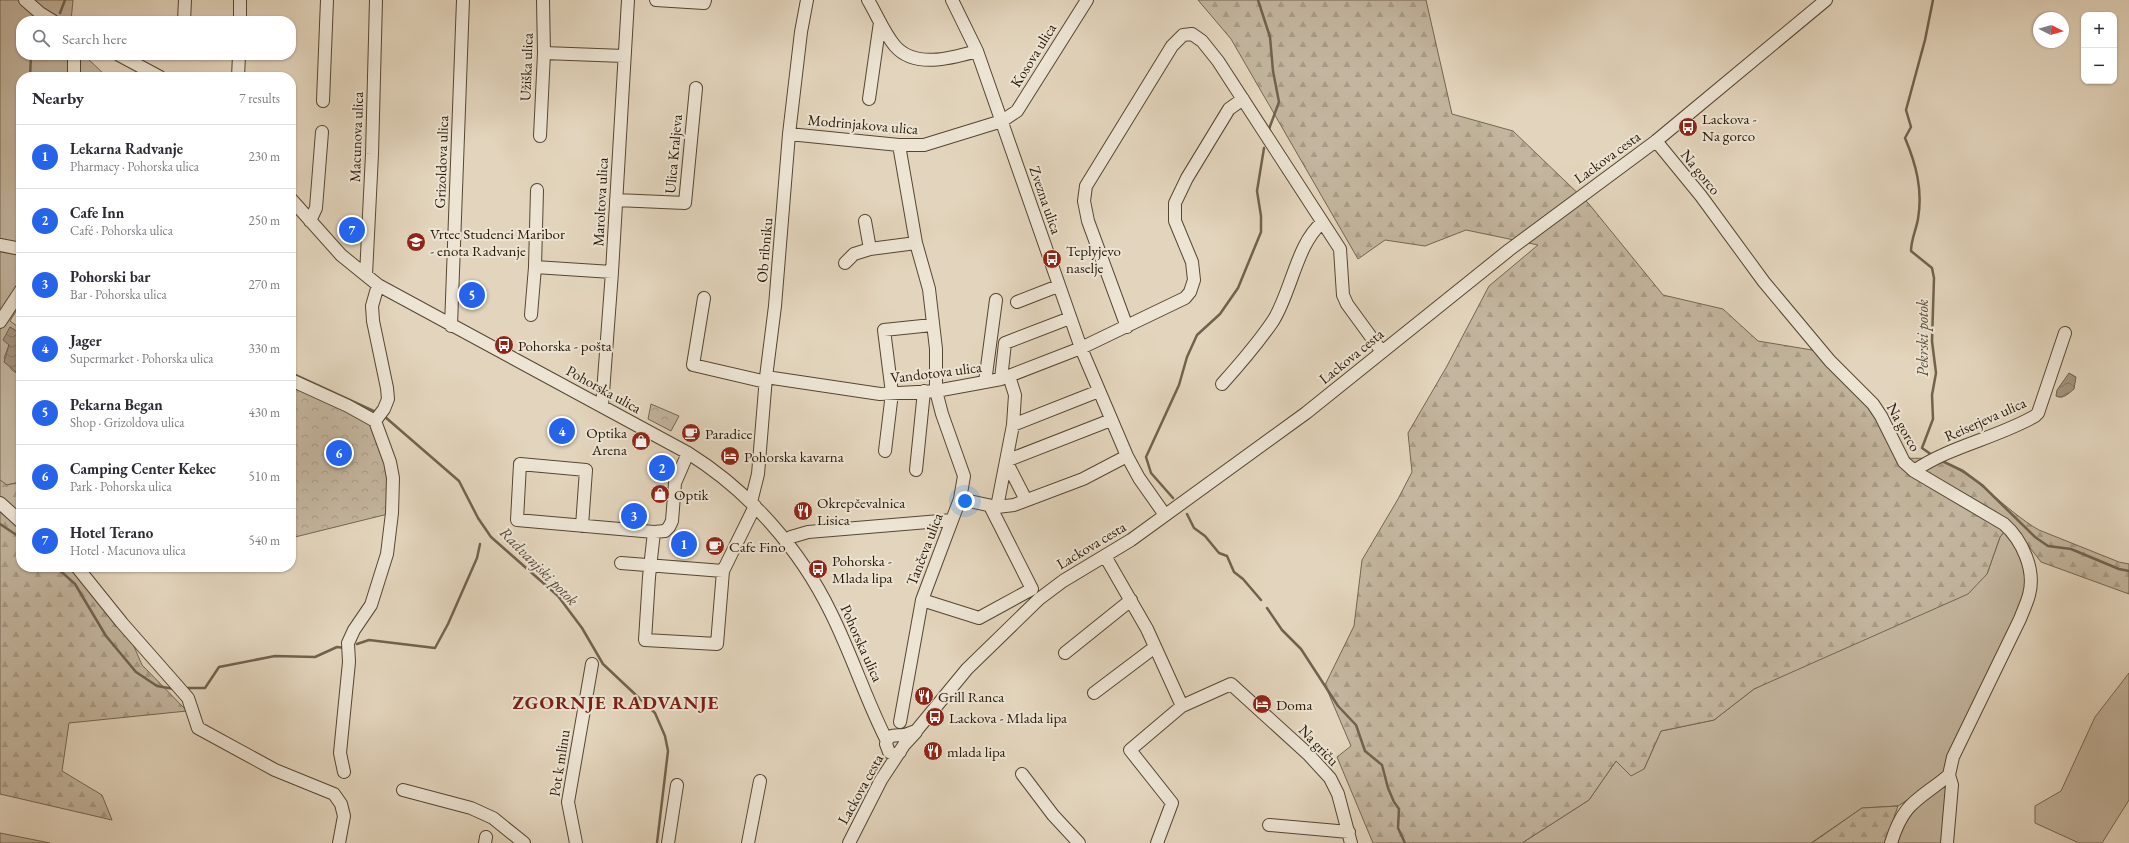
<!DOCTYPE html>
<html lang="en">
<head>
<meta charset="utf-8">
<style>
  body { margin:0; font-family:"EB Garamond",serif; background:#f2f2f3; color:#2b2b33 }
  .controls { position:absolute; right:12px; top:12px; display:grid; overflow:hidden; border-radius:8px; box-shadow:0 1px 3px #0004 }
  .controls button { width:36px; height:36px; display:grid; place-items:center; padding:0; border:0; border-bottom:1px solid #e1e1e2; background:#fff; color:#2b2b33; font:20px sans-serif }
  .compass { position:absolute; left:2033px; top:12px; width:36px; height:36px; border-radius:50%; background:#fff; box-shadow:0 1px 3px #0004; rotate:95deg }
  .you { position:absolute; left:965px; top:501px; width:14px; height:14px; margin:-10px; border:3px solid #fff; border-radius:50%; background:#1a73e8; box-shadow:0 0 0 6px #1a73e833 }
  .badge { display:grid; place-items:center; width:26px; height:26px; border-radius:50%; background:#2563eb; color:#fff; font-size:13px; font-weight:700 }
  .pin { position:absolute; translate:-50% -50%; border:2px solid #fff; box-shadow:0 1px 4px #0006 }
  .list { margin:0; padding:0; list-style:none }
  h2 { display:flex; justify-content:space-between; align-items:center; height:52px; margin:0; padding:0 16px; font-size:17px }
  h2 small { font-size:13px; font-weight:400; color:#7c7c81 }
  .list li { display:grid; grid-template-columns:26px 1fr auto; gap:12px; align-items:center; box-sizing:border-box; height:64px; padding:0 16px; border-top:1px solid #e1e1e2 }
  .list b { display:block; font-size:15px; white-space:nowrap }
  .list p { margin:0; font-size:13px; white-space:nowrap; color:#7c7c81 }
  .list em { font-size:13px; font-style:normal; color:#7c7c81 }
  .icon { flex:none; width:22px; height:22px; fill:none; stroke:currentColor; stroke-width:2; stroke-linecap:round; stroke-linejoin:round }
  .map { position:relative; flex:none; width:2129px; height:843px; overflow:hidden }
  .search { position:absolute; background:#fff; box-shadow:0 1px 3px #0004; left:16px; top:16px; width:280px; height:44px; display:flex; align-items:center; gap:10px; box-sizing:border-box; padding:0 14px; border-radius:16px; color:#7c7c81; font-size:15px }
  .panel { position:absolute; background:#fff; box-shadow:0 1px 3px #0004; left:16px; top:72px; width:280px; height:500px; border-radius:16px }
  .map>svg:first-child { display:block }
  .grass { fill:#c3b59e; stroke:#746651 }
  .forest { fill:url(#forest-firs); stroke:#746651 }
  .park { fill:url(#park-crowns); stroke:#746651 }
  .water { fill:url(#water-waves); stroke:#71624d }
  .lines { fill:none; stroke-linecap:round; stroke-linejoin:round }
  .stream { stroke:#71624d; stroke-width:2.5 }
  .minor-casing { stroke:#554632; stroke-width:14 }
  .minor { stroke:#ede4d4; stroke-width:12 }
  .labels { text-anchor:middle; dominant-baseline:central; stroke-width:4; stroke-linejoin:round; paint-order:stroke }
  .street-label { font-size:15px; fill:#261704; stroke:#ede4d4 }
  .poi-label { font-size:15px; fill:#261704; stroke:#ede4d4; text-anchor:start }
  .water-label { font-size:16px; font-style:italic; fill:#584935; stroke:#ede4d4 }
  .district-label { font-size:19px; font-weight:bold; letter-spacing:1px; fill:#7a1f14; stroke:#ede4d4 }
</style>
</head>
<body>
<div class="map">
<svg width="2129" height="843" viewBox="0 0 2129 843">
  <defs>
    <pattern id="forest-firs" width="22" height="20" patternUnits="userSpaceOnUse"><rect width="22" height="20" fill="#c3b59e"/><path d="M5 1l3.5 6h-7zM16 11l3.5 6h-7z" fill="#a79b86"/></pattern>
    <pattern id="park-crowns" width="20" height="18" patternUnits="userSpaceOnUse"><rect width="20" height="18" fill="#c3b59e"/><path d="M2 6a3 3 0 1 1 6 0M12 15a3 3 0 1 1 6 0" fill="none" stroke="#a79b86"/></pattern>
    <pattern id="water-waves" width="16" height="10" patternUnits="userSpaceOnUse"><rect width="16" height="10" fill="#a3947e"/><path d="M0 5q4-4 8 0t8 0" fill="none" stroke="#857865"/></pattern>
  </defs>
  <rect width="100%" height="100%" fill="#e3d5bd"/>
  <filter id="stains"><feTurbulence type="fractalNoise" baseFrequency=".005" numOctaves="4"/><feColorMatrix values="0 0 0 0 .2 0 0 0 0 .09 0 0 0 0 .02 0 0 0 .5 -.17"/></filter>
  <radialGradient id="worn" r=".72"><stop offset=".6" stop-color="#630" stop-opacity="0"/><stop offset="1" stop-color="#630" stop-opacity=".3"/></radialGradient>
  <path class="grass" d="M0 0H73L71 21H21V55H84L107 77H21V303L10 321 21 329V334L10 327 9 345 4 358 12 370 21 376V482L6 485 0 480Z
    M2006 529 2024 563 2026 595 1943 777 1898 806 1862 808 1811 843H1522L1589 800 1616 761 1644 769 1661 731 1714 720 1754 689 1987 574 2000 537Z
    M2129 673V800L2102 843H2079L2035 823V806L2061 791 2095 717Z
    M1945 784 1948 787 1943 843H1885L1888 832Z
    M0 833 50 843H0Z"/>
  <path class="forest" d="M1198 0H1426L1452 114 1513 131 1589 204 1663 295 1723 309 1758 341 1830 353 1908 458C1917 459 1929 457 1938 460 1977 474 2004 510 2039 530L2119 562 2129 564V594L2041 562 2011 523 2000 537 1987 574 1968 594 1754 689 1714 720 1661 731 1644 769 1631 776 1616 761 1589 800 1522 843H1373L1337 757 1351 746 1325 685 1354 626 1362 560 1398 499 1412 472 1408 433 1447 366 1489 286 1538 245 1466 230 1425 246 1385 240 1358 259 1231 39Z
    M0 480 7 485 21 482V567H83L126 628 142 665 187 711 69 723 62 771 102 795 112 820 0 794Z
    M1898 806 1885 843H1812L1862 808Z"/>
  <path class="park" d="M291 386 375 421 383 445 392 513 291 538Z
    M651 404 679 416 671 431 648 419Z"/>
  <path class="water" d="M10 327 21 334V376L4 362 9 345 3 340Z
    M2069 373 2076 377 2074 389C2069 393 2063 400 2056 396L2057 390Z"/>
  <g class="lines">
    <path class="stream" d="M1258 0 1270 37 1273 71 1279 102 1269 129
      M60 13 65 0
      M30 77 31 55
      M291 373 378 413
      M384 416 459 481 478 518 491 537 558 596 582 628 603 664 655 713 665 736 668 751 657 843
      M1932 455 1922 448 1933 419 1932 395 1936 373 1932 341 1934 278 1932 268 1911 251C1911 240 1916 230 1918 219 1923 190 1916 164 1905 138L1911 127 1906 110 1925 40 1933 0
      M1940 460 1963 471 1982 485 2035 537 2048 546 2071 549 2119 569 2129 571
      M1173 498 1151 473 1146 457 1179 385 1187 357 1197 335 1220 314 1238 288 1261 232V216L1257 191 1264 148
      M1187 514 1194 528 1205 536 1219 553 1227 556 1234 572 1243 579 1261 600
      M0 524 21 538
      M56 567 75 584 106 636 136 672 157 686 174 689
      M1267 608 1282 630 1301 649 1338 706 1356 725 1365 751 1382 765 1388 788 1394 802 1399 809 1398 828 1405 843
      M357 644 369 640 435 648 448 624 477 558 480 544
      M187 688H205L219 667 275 656 315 657 337 647 345 648"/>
    <defs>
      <path id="minor" d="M25 0 40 13 53 21
        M656 0 704 3 705 0
        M868 0C877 15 884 33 895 46 915 69 952 58 977 51
        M952 0 977 51 1081 348 1127 456 1139 478 1165 515
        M184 21 185 0
        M240 21V0
        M544 53 624 56
        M119 55 160 77
        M74 77V55
        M238 77 239 55
        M869 99 880 22
        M323 101 327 0
        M789 134 899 145H924L1002 121 1017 111 1087 0
        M540 136 544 53 543 0
        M1656 141 1701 196 1764 282 1830 361 1873 404 1881 416 1904 462 1914 471 2004 524C2022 540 2036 570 2029 595 2027 603 2023 611 2020 619L1953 757 1949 775C1918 801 1904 801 1891 843
        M899 145 916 243 929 289 936 349V391L942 414 964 476 960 499 922 600 900 722
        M291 199 341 255 378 285 688 453C749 491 800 549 831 613 852 655 866 700 887 741
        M616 200 685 203 696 88
        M310 221 316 208 322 132
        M865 221 870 249
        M0 245 21 249
        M845 263 854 254 870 249 916 243
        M535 267 612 272
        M366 275 372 154 376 0
        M704 298 693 365 766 382
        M1017 302 1058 286
        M531 315 535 267 537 190
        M0 322 21 290
        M451 326 463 0
        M1127 327 1088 221 1084 201 1086 186 1172 46 1183 35 1192 34 1202 41 1218 61 1340 249 1343 295 1347 304 1382 352
        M766 377 880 394 936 391 985 382 1001 379 1081 348 1185 298 1190 292 1194 280 1192 262 1175 221V203L1187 178 1229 109 1243 99
        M1001 379 1005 343 1070 318
        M291 380 348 406 375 421 384 409 388 399 387 388 373 321 372 306 378 285
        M985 382 996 300
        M1222 384C1240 364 1258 343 1273 321 1291 293 1297 243 1322 223
        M602 406 612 272 628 0
        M1013 425 1099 391
        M885 451 892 393 884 330 932 325
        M916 470 924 391
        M1914 471C1950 446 1997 438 2035 416L2038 413 2065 333
        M960 499 997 507 1014 505 1083 479 1127 456
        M1026 500 1006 461 1111 420
        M751 502 758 474 766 377 775 306 789 134 801 32 807 0
        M0 503 21 522
        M997 507 1013 425 1015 395 1009 376
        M582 526 586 470 520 464 517 520 654 532 665 531 669 527 672 521 675 483 688 453
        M654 532 649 577 645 640 717 644 723 571 755 506
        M786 541 791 537 808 532 952 520
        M1105 556 1147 629 1182 706 1231 684 1308 754 1330 778 1338 794 1351 843
        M621 563 723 571
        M77 567 122 623 188 698 198 728 275 770 334 794 341 804 344 816 339 843
        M922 600 979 618 1032 589 990 506
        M1065 653 1131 600
        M1094 693 1155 647
        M900 752 893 754 889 752 886 744C888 733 896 736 904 735 908 734 912 732 916 731L967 669 1039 599 1063 581 1131 540 1306 413 1509 250 1656 141 1826 0
        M344 772 340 753 349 662 348 643 354 630 371 605 387 554 392 513 393 478 390 462 375 421
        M1022 774 1053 815 1079 843
        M403 790 471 808 493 818 524 843
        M1269 825 1349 832
        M485 843 486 837
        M576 843 568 802 592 664
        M668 843 677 785
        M748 843 760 781
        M849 843 881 780 904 745 916 732
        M1157 843 1172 803 1130 750 1182 706
        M1947 843 1952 785 1949 775"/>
    </defs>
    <use href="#minor" class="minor-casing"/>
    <use href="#minor" class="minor"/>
  </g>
  <defs>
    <symbol id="bus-disc" viewBox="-11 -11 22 22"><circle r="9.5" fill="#8f2418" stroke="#ede4d4"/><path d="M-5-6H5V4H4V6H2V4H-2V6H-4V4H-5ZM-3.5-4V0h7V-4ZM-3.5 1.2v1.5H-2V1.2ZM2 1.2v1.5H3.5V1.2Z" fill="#fff"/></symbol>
    <symbol id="school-disc" viewBox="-11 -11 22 22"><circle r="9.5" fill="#8f2418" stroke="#ede4d4"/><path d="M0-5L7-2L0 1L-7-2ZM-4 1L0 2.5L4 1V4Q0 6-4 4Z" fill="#fff"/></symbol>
    <symbol id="cafe-disc" viewBox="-11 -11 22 22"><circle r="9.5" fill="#8f2418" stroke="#ede4d4"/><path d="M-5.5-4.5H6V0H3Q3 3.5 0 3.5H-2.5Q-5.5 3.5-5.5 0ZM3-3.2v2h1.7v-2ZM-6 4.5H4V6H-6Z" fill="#fff"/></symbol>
    <symbol id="shop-disc" viewBox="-11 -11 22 22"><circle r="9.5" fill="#8f2418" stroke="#ede4d4"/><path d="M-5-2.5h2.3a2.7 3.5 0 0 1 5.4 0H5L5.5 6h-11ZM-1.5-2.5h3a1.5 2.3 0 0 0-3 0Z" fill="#fff"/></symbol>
    <symbol id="hotel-disc" viewBox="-11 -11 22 22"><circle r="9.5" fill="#8f2418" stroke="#ede4d4"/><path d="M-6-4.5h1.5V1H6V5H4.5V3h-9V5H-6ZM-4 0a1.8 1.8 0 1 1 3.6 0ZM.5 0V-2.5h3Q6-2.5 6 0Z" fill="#fff"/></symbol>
    <symbol id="restaurant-disc" viewBox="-11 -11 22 22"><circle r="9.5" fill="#8f2418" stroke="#ede4d4"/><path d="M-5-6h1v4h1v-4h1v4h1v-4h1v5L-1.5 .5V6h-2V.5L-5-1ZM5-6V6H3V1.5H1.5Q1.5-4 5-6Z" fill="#fff"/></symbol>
  </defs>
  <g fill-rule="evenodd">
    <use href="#bus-disc" x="1677" y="116" width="22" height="22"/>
    <use href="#school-disc" x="405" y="231" width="22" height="22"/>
    <use href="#bus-disc" x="1041" y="248" width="22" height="22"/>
    <use href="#bus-disc" x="493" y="334" width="22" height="22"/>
    <use href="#cafe-disc" x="680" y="422" width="22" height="22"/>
    <use href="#shop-disc" x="630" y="430" width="22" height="22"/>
    <use href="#hotel-disc" x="719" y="445" width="22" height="22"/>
    <use href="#shop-disc" x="649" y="483" width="22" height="22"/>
    <use href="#restaurant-disc" x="792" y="500" width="22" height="22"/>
    <use href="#cafe-disc" x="704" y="535" width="22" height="22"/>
    <use href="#bus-disc" x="807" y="558" width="22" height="22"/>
    <use href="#restaurant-disc" x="913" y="685" width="22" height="22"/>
    <use href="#hotel-disc" x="1251" y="693" width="22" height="22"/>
    <use href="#bus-disc" x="924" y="706" width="22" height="22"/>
    <use href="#restaurant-disc" x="922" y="740" width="22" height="22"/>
  </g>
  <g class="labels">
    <g class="street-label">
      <text transform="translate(1033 55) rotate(-58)">Kosova ulica</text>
      <text transform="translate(526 67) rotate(-88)">Užiška ulica</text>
      <text transform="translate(863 124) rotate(5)">Modrinjakova ulica</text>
      <text transform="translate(356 137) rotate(-88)">Macunova ulica</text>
      <text transform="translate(673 154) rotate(-85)">Ulica Kraljeva</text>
      <text transform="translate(1607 157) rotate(-36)">Lackova cesta</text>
      <text transform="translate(441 162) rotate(-88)">Grizoldova ulica</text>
      <text transform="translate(1701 172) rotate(51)">Na gorco</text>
      <text transform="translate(1046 200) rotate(71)">Zvezna ulica</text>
      <text transform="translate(600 202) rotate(-87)">Maroltova ulica</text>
      <text transform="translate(764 250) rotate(-85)">Ob ribniku</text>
      <text transform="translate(1351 356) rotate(-39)">Lackova cesta</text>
      <text transform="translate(936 372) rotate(-7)">Vandotova ulica</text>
      <text transform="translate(604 389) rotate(29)">Pohorska ulica</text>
      <text transform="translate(1985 419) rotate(-24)">Reiserjeva ulica</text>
      <text transform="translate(1904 427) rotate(61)">Na gorco</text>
      <text transform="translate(1091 545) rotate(-31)">Lackova cesta</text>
      <text transform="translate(924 549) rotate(-69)">Tančeva ulica</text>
      <text transform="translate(862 643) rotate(66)">Pohorska ulica</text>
      <text transform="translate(1319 745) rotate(46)">Na griču</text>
      <text transform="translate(559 763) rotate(-81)">Pot k mlinu</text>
      <text transform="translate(860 789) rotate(-61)">Lackova cesta</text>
    </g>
    <g class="poi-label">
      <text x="1702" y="118">Lackova -<tspan x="1702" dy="17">Na gorco</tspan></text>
      <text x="430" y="233">Vrtec Studenci Maribor<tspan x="430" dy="17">- enota Radvanje</tspan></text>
      <text x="1066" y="250">Teplyjevo<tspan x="1066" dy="17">naselje</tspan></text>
      <text x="518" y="345">Pohorska - pošta</text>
      <text x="627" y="432" text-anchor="end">Optika<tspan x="627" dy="17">Arena</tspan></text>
      <text x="705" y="433">Paradice</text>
      <text x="744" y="456">Pohorska kavarna</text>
      <text x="674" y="494">Optik</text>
      <text x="817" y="502">Okrepčevalnica<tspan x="817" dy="17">Lisica</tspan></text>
      <text x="729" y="546">Cafe Fino</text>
      <text x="832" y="560">Pohorska -<tspan x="832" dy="17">Mlada lipa</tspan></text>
      <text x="938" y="696">Grill Ranca</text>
      <text x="1276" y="704">Doma</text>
      <text x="949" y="717">Lackova - Mlada lipa</text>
      <text x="947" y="751">mlada lipa</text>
    </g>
    <g class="water-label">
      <text transform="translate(1922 338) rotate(-90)">Pekrski potok</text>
      <text transform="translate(539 566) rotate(45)">Radvanjski potok</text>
    </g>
    <g class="district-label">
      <text x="616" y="702">ZGORNJE RADVANJE</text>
    </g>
  </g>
  <rect width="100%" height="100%" filter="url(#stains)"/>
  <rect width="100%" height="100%" fill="url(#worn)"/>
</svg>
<div class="controls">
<button>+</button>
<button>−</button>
</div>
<svg class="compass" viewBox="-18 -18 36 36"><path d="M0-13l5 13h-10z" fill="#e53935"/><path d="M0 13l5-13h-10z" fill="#7c7c81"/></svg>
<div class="you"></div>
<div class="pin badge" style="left:684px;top:544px">1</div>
<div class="pin badge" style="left:662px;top:468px">2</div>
<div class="pin badge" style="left:634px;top:516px">3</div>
<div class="pin badge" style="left:562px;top:431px">4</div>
<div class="pin badge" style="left:472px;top:295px">5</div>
<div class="pin badge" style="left:339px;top:453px">6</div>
<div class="pin badge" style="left:352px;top:230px">7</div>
<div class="search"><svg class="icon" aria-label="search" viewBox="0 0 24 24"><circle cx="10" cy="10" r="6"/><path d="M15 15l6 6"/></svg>Search here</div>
<section class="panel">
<h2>Nearby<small>7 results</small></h2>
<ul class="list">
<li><span class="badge">1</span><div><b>Lekarna Radvanje</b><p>Pharmacy · Pohorska ulica</p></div><em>230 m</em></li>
<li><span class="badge">2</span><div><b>Cafe Inn</b><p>Café · Pohorska ulica</p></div><em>250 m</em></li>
<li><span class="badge">3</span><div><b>Pohorski bar</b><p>Bar · Pohorska ulica</p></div><em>270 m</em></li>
<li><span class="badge">4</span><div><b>Jager</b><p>Supermarket · Pohorska ulica</p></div><em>330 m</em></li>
<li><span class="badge">5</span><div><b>Pekarna Began</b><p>Shop · Grizoldova ulica</p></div><em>430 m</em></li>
<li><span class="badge">6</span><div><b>Camping Center Kekec</b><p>Park · Pohorska ulica</p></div><em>510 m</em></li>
<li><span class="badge">7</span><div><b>Hotel Terano</b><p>Hotel · Macunova ulica</p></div><em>540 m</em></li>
</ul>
</section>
</div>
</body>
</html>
